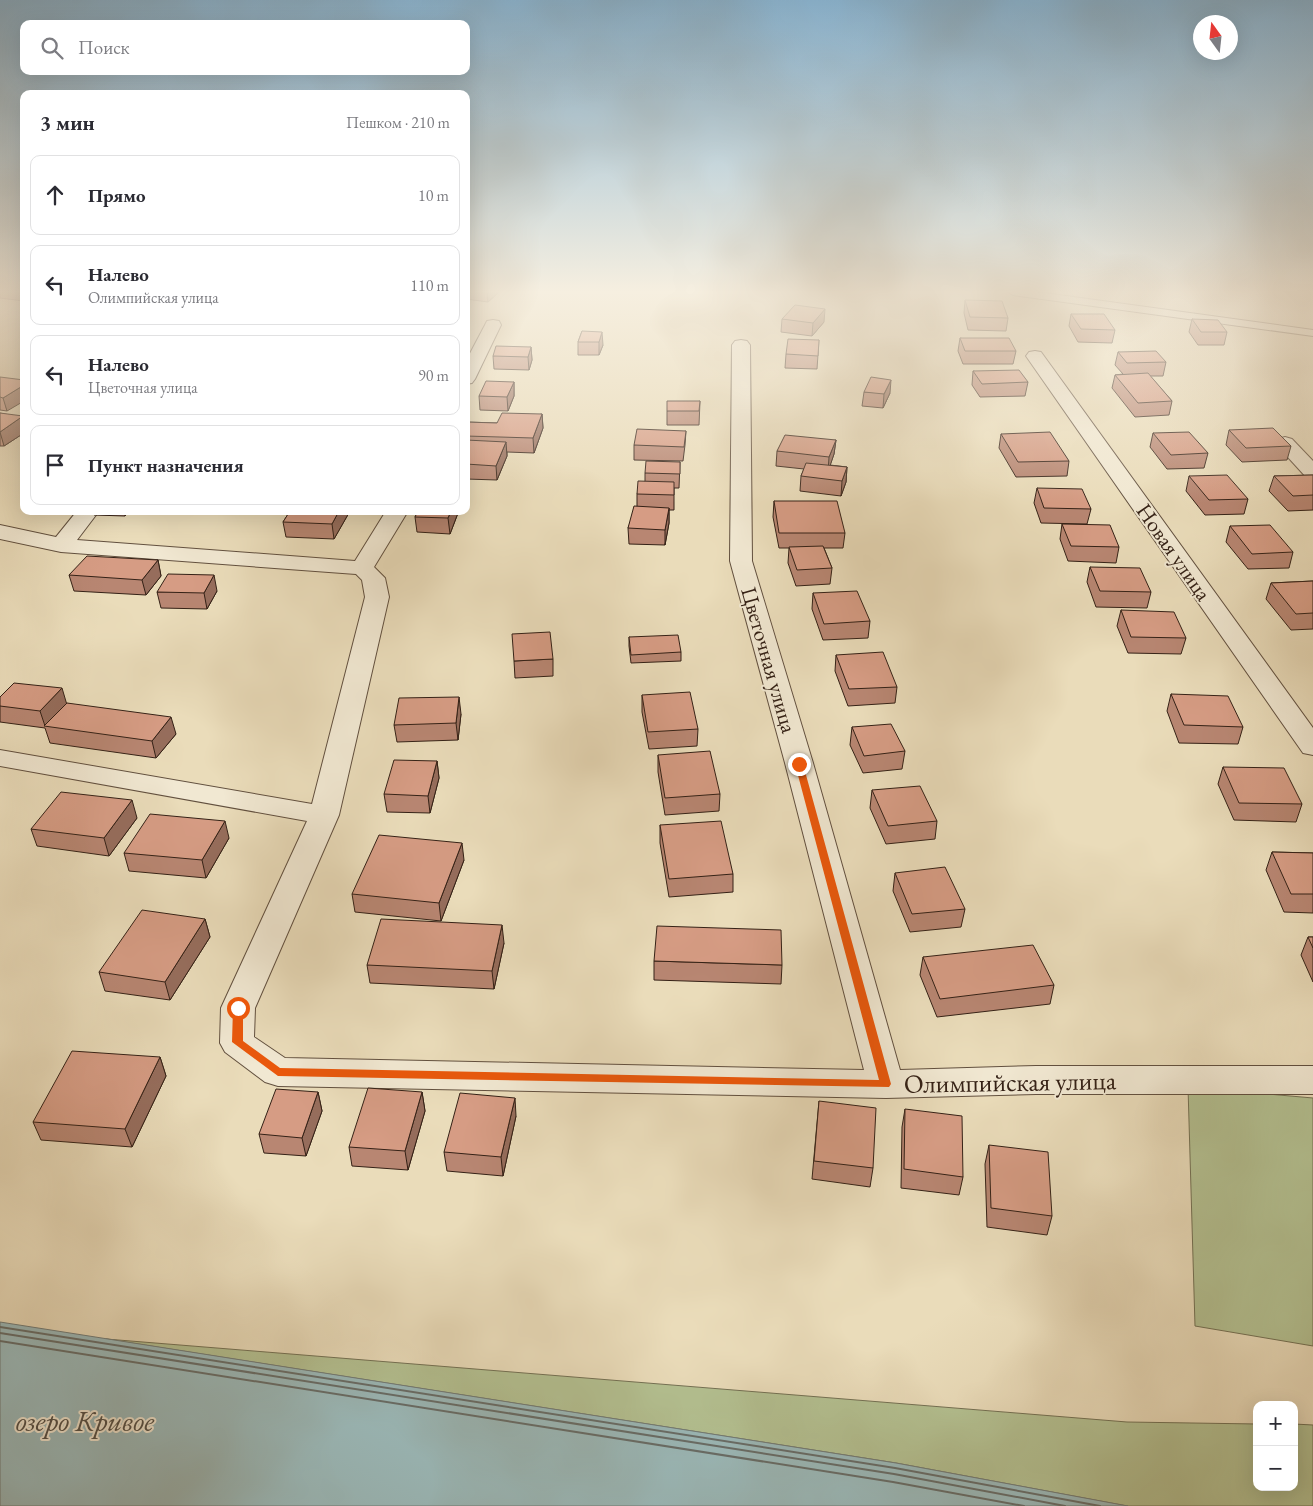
<!DOCTYPE html>
<html lang="ru">
<head>
<meta charset="utf-8">
<style>
  body { margin:0; font-family:"EB Garamond",serif; background:#f2f2f3; color:#2b2b33 }
  .controls { position:absolute; right:15px; bottom:15px; display:grid; overflow:hidden; border-radius:10px; box-shadow:0 5px 20px #0002 }
  .controls button { width:45px; height:45px; display:grid; place-items:center; padding:0; border:0; border-bottom:1px solid #e1e1e2; background:#fff; color:#2b2b33; font:25px sans-serif }
  .compass { position:absolute; left:1193px; top:15px; width:45px; height:45px; border-radius:50%; background:#fff; box-shadow:0 5px 20px #0002; rotate:345deg }
  .stop { position:absolute; width:15px; height:15px; margin:-11px; border:4px solid #ea580c; border-radius:50%; background:#fff }
  .stop.end { background:#ea580c; border-color:#fff; box-shadow:0 1px 5px #0008 }
  .list { margin:0; padding:0; list-style:none }
  h2 { display:flex; justify-content:space-between; align-items:center; height:65px; margin:0; padding:0 20px; font-size:21px }
  h2 small { font-size:16px; font-weight:400; color:#7c7c81 }
  .list li { display:grid; grid-template-columns:32px 1fr auto; gap:15px; align-items:center; box-sizing:border-box; height:80px; margin:0 10px 10px; padding:0 10px; border:1px solid #e1e1e2; border-radius:10px }
  .list b { display:block; font-size:19px; white-space:nowrap }
  .list p { margin:0; font-size:16px; white-space:nowrap; color:#7c7c81 }
  .list em { font-size:16px; font-style:normal; color:#7c7c81 }
  .icon { flex:none; width:28px; height:28px; fill:none; stroke:currentColor; stroke-width:2; stroke-linecap:round; stroke-linejoin:round }
  .map { position:relative; flex:none; width:1313px; height:1506px; overflow:hidden }
  .search { position:absolute; background:#fff; box-shadow:0 5px 20px #0002; left:20px; top:20px; width:450px; height:55px; display:flex; align-items:center; gap:12px; box-sizing:border-box; padding:0 18px; border-radius:10px; color:#7c7c81; font-size:19px }
  .panel { position:absolute; background:#fff; box-shadow:0 5px 20px #0002; left:20px; top:90px; width:450px; height:425px; border-radius:10px }
  .map>svg:first-child { display:block }
  .green { fill:#b4c192; stroke:#747154 }
  .water { fill:#9bb9b9; stroke:#727c78 }
  .lines { fill:none; stroke-linecap:round; stroke-linejoin:round }
  .shore { stroke:#686d68; stroke-width:2 }
  .service-casing { stroke:#62503f; stroke-width:2 }
  .minor-casing { stroke:#62503f; stroke-width:2 }
  .service { fill:#f1e8d2; fill-rule:evenodd }
  .minor { fill:#f1e8d2; fill-rule:evenodd }
  .wall { fill:#b88672; stroke:#342116 }
  .shaded-wall { fill:#966d5c; stroke:#342116 }
  .building { fill:#d69c84; stroke:#342116 }
  .route { fill:#ea580c }
  .labels { text-anchor:middle; dominant-baseline:central; stroke-width:4; stroke-linejoin:round; paint-order:stroke }
  .street-label { font-size:22px; fill:#342116; stroke:#f1e8d2 }
  .near-street-label { font-size:26px; fill:#342116; stroke:#f1e8d2 }
  .near-water-label { font-size:29px; font-style:italic; fill:#534f47; stroke:#f1e8d2 }
</style>
</head>
<body>
<div class="map">
<svg width="1313" height="1506" viewBox="0 0 1313 1506">
  <rect width="100%" height="100%" fill="#eadcba"/>
  <filter id="stains"><feTurbulence type="fractalNoise" baseFrequency=".004" numOctaves="4"/><feColorMatrix values="0 0 0 0 .2 0 0 0 0 .09 0 0 0 0 .02 0 0 0 .5 -.17"/></filter>
  <radialGradient id="worn" r=".72"><stop offset=".6" stop-color="#630" stop-opacity="0"/><stop offset="1" stop-color="#630" stop-opacity=".3"/></radialGradient>
  <path class="green" d="M1188 1087 1313 1098V1346L1195 1326Z
    M106 1339 1127 1422 1257 1424V1487H1294V1424L1313 1425V1506H1127L896 1463Z"/>
  <path class="water" d="M0 1322 896 1463 1128 1506H0Z"/>
  <g class="lines">
    <path class="shore" d="M0 1327 895 1468 1100 1506
      M0 1333 894 1474 1065 1506
      M0 1341 893 1482 1024 1506"/>
    <defs>
      <path id="service" d="M1008 292H1037L1313 330V336L1013 295Z"/>
      <path id="minor" d="M493 320 499 321 501 325 475 379 472 383 466 384V361L485 325 487 321Z
        M741 340 747 341 750 345 752 561 813 763 900 1070 1036 1066H1313V1094H1036L886 1098 278 1086 265 1082 225 1052 220 1043 221 1008 307 821 0 766V750L312 804 365 597 362 580 356 574 61 552 0 539V525L56 537 77 511H99L77 540 355 561 386 511H408L374 567 385 578 389 597 339 815 255 1008 254 1037 285 1058 864 1070 785 763 730 561 732 345 735 341Z
        M1035 351 1041 352 1313 728V755L1303 753 1026 356 1029 352Z
        M1285 437 1292 439 1313 461V479L1306 477 1275 443 1278 439Z"/>
    </defs>
    <use href="#service" class="service-casing"/>
    <use href="#minor" class="minor-casing"/>
    <use href="#service" class="service"/>
    <use href="#minor" class="minor"/>
  </g>
  <path class="wall" d="M0 292H24V301L0 298Z
    M466 292H499L488 302 466 299Z
    M965 300 1008 318 1006 331 968 330 964 313Z
    M1071 314 1115 330 1112 343 1078 342 1069 326Z
    M782 319 824 322 812 336 781 332Z
    M1192 319 1227 332 1224 345H1198L1189 332Z
    M582 331 603 345 599 355H578V342Z
    M960 338 1016 351 1013 364H963L958 351Z
    M819 340 817 369 785 368 786 354Z
    M531 347 532 360 529 370 494 369 493 356Z
    M1118 352 1166 362 1163 376H1150L1172 401 1169 415 1135 417 1112 388 1115 375 1123 374 1115 365Z
    M973 371 1028 382 1025 396 980 397 972 385Z
    M0 377 7 411 0 410Z
    M514 382V396L508 411 480 410 479 396Z
    M864 392 890 393 883 408 862 406Z
    M700 401 699 425H667V411Z
    M0 413 24 418V433L4 446H0Z
    M542 414 543 428 534 453 507 452V456L497 480 466 479V422L497 423Z
    M1229 430 1291 446 1287 460 1242 462 1226 445Z
    M686 431 685 445 683 461 634 460V445Z
    M1153 433 1208 453 1204 468 1167 469 1150 447Z
    M1001 434 1069 461 1067 476 1016 477 999 448Z
    M836 440 834 454 830 465 847 467 846 482 841 496 800 491 801 476 804 469 776 466 777 451Z
    M680 462 679 488H674V510H669V523L665 545 629 544 628 528 637 506V494L645 481V473Z
    M1313 475V510L1288 511 1269 491 1274 476Z
    M1189 476 1248 499 1244 514 1205 515 1186 491Z
    M1037 488 1091 509 1087 524 1041 523 1034 503Z
    M774 501 845 533 843 548H824L832 568 830 584 796 586 788 563 789 548H779L773 517Z
    M93 511H129L125 516 94 515Z
    M290 511H350L334 539 286 537 283 522Z
    M418 511H458V513L450 534 417 532 415 517Z
    M1062 524 1119 547 1116 563 1068 561 1060 539Z
    M1230 526 1293 552 1289 568 1248 569 1226 542Z
    M158 560 161 576 146 595 74 591 69 575Z
    M1090 567 1151 592 1147 608 1096 607 1087 582Z
    M1313 581V629L1291 630 1266 599 1271 583Z
    M217 591 207 609 161 608 157 592Z
    M813 593 870 621 868 638 823 640 812 609Z
    M1121 610 1186 638 1181 654 1128 653 1117 626Z
    M629 637 681 652V661L631 663 629 646Z
    M836 655 897 687 895 703 848 706 835 671Z
    M553 659V676L515 678 514 661Z
    M1171 694 1243 727 1238 744 1179 743 1167 711Z
    M642 695 698 729 697 746 649 749 642 712Z
    M0 697 66 703 176 734 156 758 50 743 45 728 0 722Z
    M461 714 458 740 397 742 394 725Z
    M852 727 905 751 902 769 863 773 850 745Z
    M658 755 720 794 719 811 665 815 658 772Z
    M437 761 439 778 430 813 387 812 384 794Z
    M1223 767 1302 804 1296 822 1234 820 1218 784Z
    M872 790 937 821 935 839 886 844 870 808Z
    M137 818 109 856 37 846 31 829Z
    M660 825 733 874V892L669 897 660 843Z
    M229 838 206 878 129 871 124 853Z
    M1272 852 1313 853V913L1284 912 1266 870Z
    M464 860 441 921 355 912 352 894Z
    M895 873 965 909 961 927 910 932 893 891Z
    M205 919 210 937 170 1000 105 991 99 972Z
    M1308 937H1313V982L1301 955Z
    M504 943 494 989 370 983 367 965Z
    M923 957 1054 985 1050 1004 937 1017 920 975Z
    M654 961 782 965 781 984 654 980Z
    M160 1057 166 1076 132 1147 41 1140 33 1122Z
    M318 1092 322 1111 306 1156 264 1153 259 1134Z
    M422 1092 425 1111 408 1170 352 1166 349 1147Z
    M819 1101 873 1168 870 1187 812 1179Z
    M905 1109 963 1177 959 1195 901 1188 902 1127Z
    M516 1116 503 1176 447 1171 444 1152Z
    M989 1145 1052 1216 1047 1235 987 1227 985 1164Z"/>
  <path class="shaded-wall" d="M487 292H499L488 302Z
    M825 309 824 322 812 336 813 323Z
    M602 332 603 345 599 355V342Z
    M531 347 532 360 529 370 528 357Z
    M891 380 890 393 883 408 884 394Z
    M514 382V396L508 411 507 397Z
    M24 385V401L7 411 3 398Z
    M542 414 543 428 534 453 533 438Z
    M23 416 24 433 4 446 0 432Z
    M836 440 834 454 828 472 829 457Z
    M506 442 507 456 497 480 496 466Z
    M847 467 846 482 841 496 842 481Z
    M669 508V523L665 545V530Z
    M124 511H129L125 516Z
    M339 511H350L334 539 332 524Z
    M451 511H458V513L450 534 448 518Z
    M158 560 161 576 146 595 142 580Z
    M214 575 217 591 207 609 204 593Z
    M62 688 67 705 45 726 40 711Z
    M459 697 461 714 458 740 456 723Z
    M171 717 176 734 156 758 152 741Z
    M437 761 439 778 430 813 428 796Z
    M132 800 137 818 109 856 104 838Z
    M225 821 229 838 206 878 202 860Z
    M462 843 464 860 441 921 439 903Z
    M205 919 210 937 170 1000 165 982Z
    M502 925 504 943 494 989 492 971Z
    M160 1057 166 1076 132 1147 125 1129Z
    M318 1092 322 1111 306 1156 302 1138Z
    M422 1092 425 1111 408 1170 405 1151Z
    M515 1098 516 1116 503 1176 501 1157Z"/>
  <path class="building" d="M965 300 1002 301 1008 318 970 317Z
    M795 305 825 309 813 323 782 319Z
    M1071 314H1104L1115 330 1081 329Z
    M1192 319 1218 320 1227 332H1201Z
    M582 331 602 332 599 342H578Z
    M960 338H1009L1016 351H965Z
    M788 339 819 340 818 356 786 354Z
    M496 346 531 347 528 357 493 356Z
    M1156 351 1166 362 1127 363 1118 352Z
    M1019 370 1028 382 982 384 973 371Z
    M1148 373 1172 401 1138 403 1115 375Z
    M0 377 24 380V385L3 398 0 397Z
    M871 377 891 380 884 394 864 392Z
    M486 381 514 382 507 397 479 396Z
    M667 401H700L699 411H667Z
    M0 413 23 416 0 432Z
    M502 413 542 414 533 438 466 436V422L497 423Z
    M1273 428 1291 446 1246 448 1229 430Z
    M637 429 686 431 684 447 634 445Z
    M1050 432 1069 461 1018 462 1001 434Z
    M1189 432 1208 453 1171 455 1153 433Z
    M785 435 836 440 829 457 777 451Z
    M466 440 506 442 496 466 466 464Z
    M646 461 680 462V474L645 473Z
    M806 463 847 467 842 481 801 476Z
    M1227 475 1248 499 1209 500 1189 476Z
    M1313 475V495L1293 496 1274 476Z
    M638 481 674 482V495L637 494Z
    M1037 488 1082 489 1091 509 1044 508Z
    M774 501H837L845 533H779Z
    M634 506 669 508 665 530 628 528Z
    M290 511H339L332 524 283 522Z
    M418 511H451L448 518 415 517Z
    M1062 524 1110 525 1119 547 1071 546Z
    M1270 525 1293 552 1252 554 1230 526Z
    M823 546 832 568 797 570 789 547Z
    M87 556 158 560 142 580 69 575Z
    M1090 567 1140 568 1151 592 1100 591Z
    M168 574 214 575 204 593 157 592Z
    M1313 581V613L1296 614 1271 583Z
    M857 591 870 621 824 624 813 593Z
    M1121 610 1174 612 1186 638 1131 637Z
    M550 632 553 659 514 661 512 634Z
    M678 635 681 652 631 655 629 637Z
    M883 652 897 687 849 689 836 655Z
    M14 683 62 688 40 711 0 706V697Z
    M690 692 698 729 648 732 642 695Z
    M1171 694 1228 696 1243 727 1184 725Z
    M459 697 456 723 394 725 399 698Z
    M67 703 171 717 152 741 44 726Z
    M891 724 905 751 864 756 852 727Z
    M710 751 720 794 665 798 658 755Z
    M394 760 437 761 428 796 384 794Z
    M1223 767 1284 768 1302 804 1239 803Z
    M920 786 937 821 888 826 872 790Z
    M61 792 132 800 104 838 31 829Z
    M150 814 225 821 202 860 124 853Z
    M721 821 733 874 669 879 660 825Z
    M379 835 462 843 439 903 352 894Z
    M1272 852 1313 853V894H1291Z
    M945 867 965 909 912 914 895 873Z
    M142 910 205 919 165 982 99 972Z
    M381 919 502 925 492 971 367 965Z
    M657 926 781 930 782 965 654 961Z
    M1308 937H1313V948Z
    M1033 945 1054 985 940 999 923 957Z
    M72 1051 160 1057 125 1129 33 1122Z
    M368 1088 422 1092 405 1151 349 1147Z
    M276 1089 318 1092 302 1138 259 1134Z
    M460 1093 515 1098 501 1157 444 1152Z
    M819 1101 876 1108 873 1168 814 1161Z
    M905 1109 962 1116 963 1177 904 1169Z
    M989 1145 1048 1152 1052 1216 991 1208Z"/>
  <linearGradient id="sky" x2="0" y2="1"><stop stop-color="#89b6d5"/><stop offset="0.58" stop-color="#f6efe0"/><stop offset="1" stop-color="#f6efe0" stop-opacity="0"/></linearGradient>
  <rect width="1313" height="503" fill="url(#sky)"/>
  <path class="route" d="M799 761 803 764 891 1084 889 1087 278 1076 232 1042 233 1008 238 1005 243 1008V1041L280 1068 879 1080 795 764Z"/>
  <g class="labels">
    <g class="street-label">
      <text transform="translate(1174 552) rotate(55)">Новая улица</text>
      <text transform="translate(769 660) rotate(74)">Цветочная улица</text>
    </g>
    <g class="near-street-label">
      <text transform="translate(1010 1082) rotate(-1)">Олимпийская улица</text>
    </g>
    <g class="near-water-label">
      <text x="85" y="1421">озеро Кривое</text>
    </g>
  </g>
  <rect width="100%" height="100%" filter="url(#stains)"/>
  <rect width="100%" height="100%" fill="url(#worn)"/>
</svg>
<div class="controls">
<button>+</button>
<button>−</button>
</div>
<svg class="compass" viewBox="-18 -18 36 36"><path d="M0-13l5 13h-10z" fill="#e53935"/><path d="M0 13l5-13h-10z" fill="#7c7c81"/></svg>
<div class="stop" style="left:238px;top:1008px"></div>
<div class="stop end" style="left:799px;top:764px"></div>
<div class="search"><svg class="icon" aria-label="search" viewBox="0 0 24 24"><circle cx="10" cy="10" r="6"/><path d="M15 15l6 6"/></svg>Поиск</div>
<section class="panel">
<h2>3 мин<small>Пешком · 210 m</small></h2>
<ul class="list">
<li><svg class="icon" aria-label="ahead" viewBox="0 0 24 24"><path d="M12 20V5M6 11l6-6 6 6"/></svg><div><b>Прямо</b></div><em>10 m</em></li>
<li><svg class="icon" aria-label="left" viewBox="0 0 24 24"><path d="M17 20v-9H6M10 6l-5 5 5 5"/></svg><div><b>Налево</b><p>Олимпийская улица</p></div><em>110 m</em></li>
<li><svg class="icon" aria-label="left" viewBox="0 0 24 24"><path d="M17 20v-9H6M10 6l-5 5 5 5"/></svg><div><b>Налево</b><p>Цветочная улица</p></div><em>90 m</em></li>
<li><svg class="icon" aria-label="arrive" viewBox="0 0 24 24"><path d="M6 21V4h12l-3 4 3 4H6"/></svg><div><b>Пункт назначения</b></div></li>
</ul>
</section>
</div>
</body>
</html>
